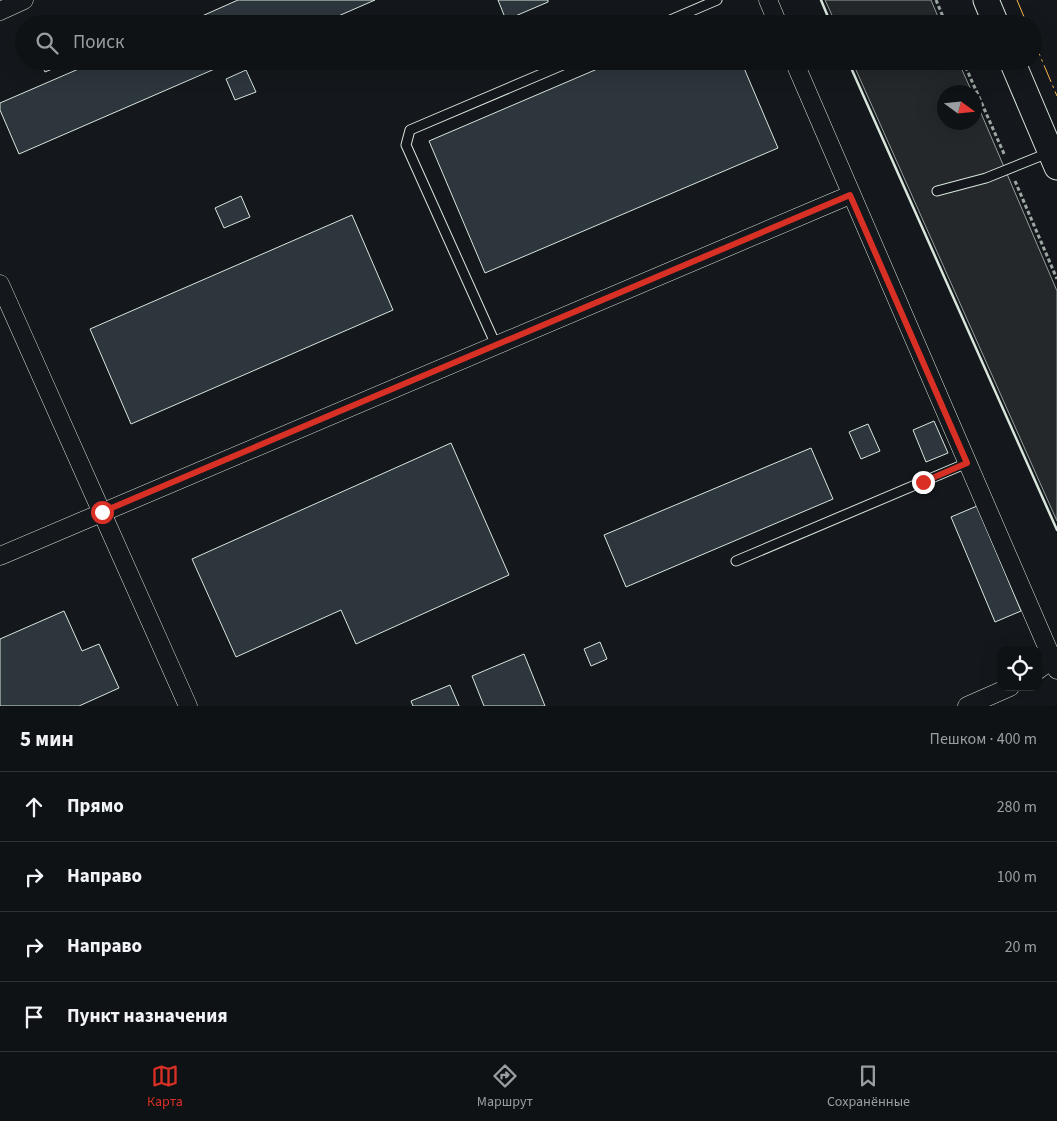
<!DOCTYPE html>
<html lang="ru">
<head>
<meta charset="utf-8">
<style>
  body { margin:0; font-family:"Source Sans 3",sans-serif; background:#1d2022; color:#f1f3f6 }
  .controls { position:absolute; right:15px; bottom:15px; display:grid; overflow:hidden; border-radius:10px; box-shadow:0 5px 20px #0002 }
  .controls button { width:45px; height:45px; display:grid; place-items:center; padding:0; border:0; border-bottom:1px solid #2f3234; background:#0f1215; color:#f1f3f6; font:25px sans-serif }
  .compass { position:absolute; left:937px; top:85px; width:45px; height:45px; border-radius:50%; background:#0f1215; box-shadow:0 5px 20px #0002; rotate:105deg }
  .stop { position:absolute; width:15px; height:15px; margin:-11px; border:4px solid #d93025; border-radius:50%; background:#fff }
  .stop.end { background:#d93025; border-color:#fff; box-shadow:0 1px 5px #0008 }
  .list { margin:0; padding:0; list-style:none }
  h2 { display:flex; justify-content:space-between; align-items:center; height:65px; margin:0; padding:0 20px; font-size:21px }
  h2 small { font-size:16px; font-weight:400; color:#9b9ea0 }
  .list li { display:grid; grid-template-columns:32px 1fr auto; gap:15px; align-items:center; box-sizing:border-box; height:70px; padding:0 20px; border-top:1px solid #2f3234 }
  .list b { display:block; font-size:19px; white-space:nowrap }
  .list em { font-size:16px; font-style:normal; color:#9b9ea0 }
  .icon { flex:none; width:28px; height:28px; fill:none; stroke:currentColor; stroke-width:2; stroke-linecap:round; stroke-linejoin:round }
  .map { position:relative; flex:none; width:1057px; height:706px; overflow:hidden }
  .search { position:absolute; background:#0f1215; box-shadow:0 5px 20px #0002; left:15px; right:15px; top:15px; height:55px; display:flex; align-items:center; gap:12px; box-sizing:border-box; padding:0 18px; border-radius:28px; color:#9b9ea0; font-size:19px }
  .sheet { height:345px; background:#0f1215 }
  nav { display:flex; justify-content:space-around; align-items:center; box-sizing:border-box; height:70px; border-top:1px solid #2f3234; background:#0f1215; font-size:14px; color:#9b9ea0 }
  nav a { display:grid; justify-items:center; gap:2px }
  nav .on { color:#d93025 }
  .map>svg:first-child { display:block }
  .parking { fill:#24282b; stroke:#939e99 }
  .building { fill:#2c363c; stroke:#d8e6dc }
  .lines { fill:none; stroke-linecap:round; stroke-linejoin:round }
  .lane-casing { stroke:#d8e6dc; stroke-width:11 }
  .street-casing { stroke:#d8e6dc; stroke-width:19 }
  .secondary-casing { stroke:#d8e6dc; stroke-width:27 }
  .path { stroke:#9da8a2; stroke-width:3; stroke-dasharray:4 2.5; stroke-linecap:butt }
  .lane { stroke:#14181c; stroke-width:9 }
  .street { stroke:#14181c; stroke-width:18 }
  .secondary { stroke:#14181c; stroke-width:25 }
  .wall { stroke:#d8e6dc; stroke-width:2.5 }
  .power { stroke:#ffb74d; stroke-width:1; stroke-dasharray:18 4 2.5 4; stroke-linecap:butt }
  .route { stroke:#d93025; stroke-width:6 }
</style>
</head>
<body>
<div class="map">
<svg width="1057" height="706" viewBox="0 0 1057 706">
  <rect width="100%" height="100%" fill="#14181c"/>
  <path class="parking" d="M825 0H931L941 24H836Z
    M852 61H958L972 92H944V122H974L975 99 1057 291V521Z"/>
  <path class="building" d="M238 0H375L320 24H184Z
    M498 0H548V2L506 20Z
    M722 16 726 24H704Z
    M40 61H67V63L45 72Z
    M97 61H233L19 154 0 110V103Z
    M616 61H741L778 148 485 273 429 141Z
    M246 70 256 92 235 100 226 79Z
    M241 196 250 217 224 228 215 208Z
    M352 215 393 310 131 424 90 329Z
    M934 421 948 453 926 462 913 430Z
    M868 424 880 451 861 459 849 432Z
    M451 443 509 575 356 644 341 610 236 657 192 559Z
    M811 448 833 499 626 587 604 535Z
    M977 506 1021 611 995 622 951 517Z
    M64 611 82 651 99 644 119 688 79 706H0V639Z
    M600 642 607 659 591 666 584 649Z
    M524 654 545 706H484L472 676Z
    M450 685 459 706H413L411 701Z"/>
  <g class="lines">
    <defs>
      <path id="lane" d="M661 24 717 0
        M937 191 986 178 1048 153
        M496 345 406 145 410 130 572 61
        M736 561 967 463"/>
      <path id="street" d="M768 0 778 24
        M0 11 24 0
        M794 61 1057 670
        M0 284 188 706
        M0 556 850 195
        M1038 670 1053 659
        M967 706 1010 687"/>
      <path id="secondary" d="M986 0 996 24
        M1012 61 1057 167"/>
    </defs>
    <use href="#lane" class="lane-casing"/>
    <use href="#street" class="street-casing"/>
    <use href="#secondary" class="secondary-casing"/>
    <path class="path" d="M936 0 946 24
      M963 61 1005 156
      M1015 181 1057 279"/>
    <use href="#lane" class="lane"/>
    <use href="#street" class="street"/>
    <use href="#secondary" class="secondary"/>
    <path class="wall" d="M821 0 831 24
      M848 61 1057 530"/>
    <path class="power" d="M1017 0 1027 24
      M1033 39 1057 96"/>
  </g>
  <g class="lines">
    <path class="route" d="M102 512 850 195 967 463 923 482"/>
  </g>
</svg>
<div class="controls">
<button><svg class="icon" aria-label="locate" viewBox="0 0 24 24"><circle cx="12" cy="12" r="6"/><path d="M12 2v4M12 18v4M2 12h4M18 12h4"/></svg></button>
</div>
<svg class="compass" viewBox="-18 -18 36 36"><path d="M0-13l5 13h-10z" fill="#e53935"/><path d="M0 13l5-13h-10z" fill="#9b9ea0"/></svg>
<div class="stop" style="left:102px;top:512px"></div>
<div class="stop end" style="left:923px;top:482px"></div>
<div class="search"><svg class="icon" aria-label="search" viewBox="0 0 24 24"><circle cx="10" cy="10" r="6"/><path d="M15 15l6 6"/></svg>Поиск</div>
</div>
<section class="sheet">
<h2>5 мин<small>Пешком · 400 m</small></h2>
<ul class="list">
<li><svg class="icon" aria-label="ahead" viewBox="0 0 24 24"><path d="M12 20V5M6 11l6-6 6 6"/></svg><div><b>Прямо</b></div><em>280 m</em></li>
<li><svg class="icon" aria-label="right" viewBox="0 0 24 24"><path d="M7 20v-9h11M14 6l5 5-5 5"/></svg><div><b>Направо</b></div><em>100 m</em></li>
<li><svg class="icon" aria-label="right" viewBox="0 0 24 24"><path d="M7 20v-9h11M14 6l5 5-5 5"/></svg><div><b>Направо</b></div><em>20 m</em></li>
<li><svg class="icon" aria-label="arrive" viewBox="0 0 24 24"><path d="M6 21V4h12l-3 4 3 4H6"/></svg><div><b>Пункт назначения</b></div></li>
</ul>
</section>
<nav>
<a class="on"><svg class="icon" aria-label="map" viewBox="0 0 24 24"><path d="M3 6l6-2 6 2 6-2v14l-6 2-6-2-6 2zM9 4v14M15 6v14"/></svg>Карта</a>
<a><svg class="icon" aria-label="directions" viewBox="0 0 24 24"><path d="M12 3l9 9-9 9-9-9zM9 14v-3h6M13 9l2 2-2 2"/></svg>Маршрут</a>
<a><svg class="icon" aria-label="saved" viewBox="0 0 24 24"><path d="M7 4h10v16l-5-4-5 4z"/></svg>Сохранённые</a>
</nav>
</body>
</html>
